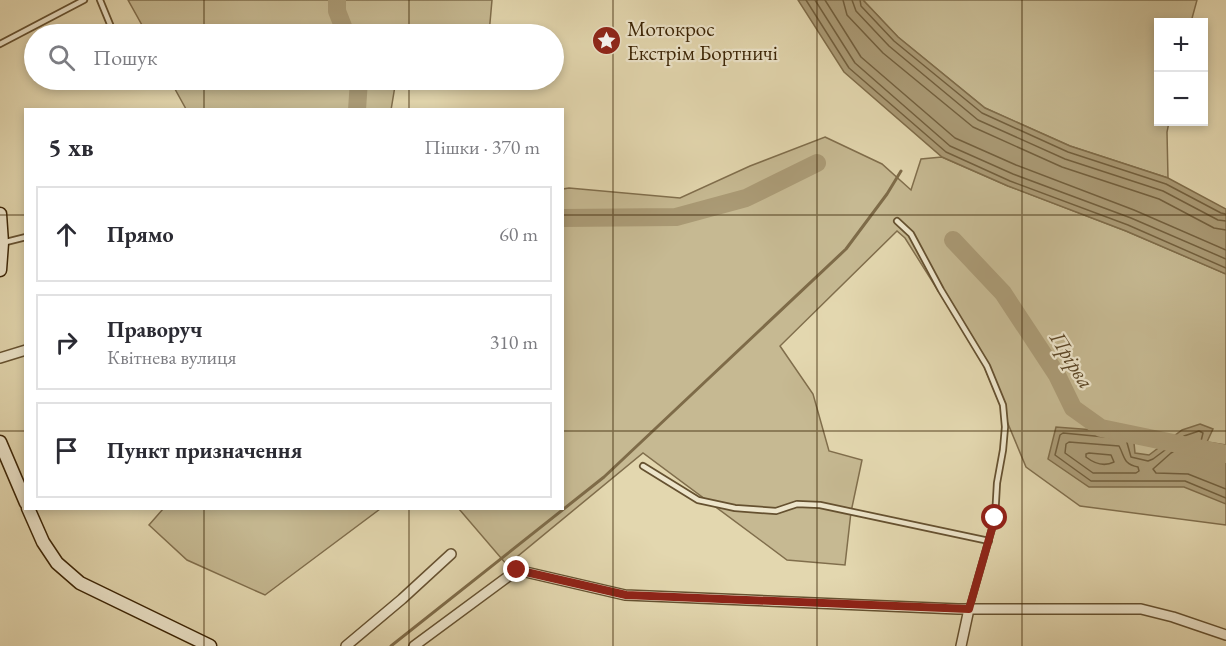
<!DOCTYPE html>
<html lang="uk">
<head>
<meta charset="utf-8">
<style>
  body { margin:0; font-family:"EB Garamond",serif; background:#f7f7f7; color:#2b2b33 }
  .controls { position:absolute; right:18px; top:18px; display:grid; overflow:hidden; border-radius:0px; box-shadow:0 3px 9px #0003 }
  .controls button { width:54px; height:54px; display:grid; place-items:center; padding:0; border:0; border-bottom:2px solid #e1e1e2; background:#fff; color:#2b2b33; font:30px sans-serif }
  .stop { position:absolute; width:18px; height:18px; margin:-14px; border:4px solid #8f2418; border-radius:50%; background:#fff }
  .stop.end { background:#8f2418; border-color:#fff; box-shadow:0 2px 6px #0008 }
  .list { margin:0; padding:0; list-style:none }
  h2 { display:flex; justify-content:space-between; align-items:center; height:78px; margin:0; padding:0 24px; font-size:26px }
  h2 small { font-size:20px; font-weight:400; color:#7c7c81 }
  .list li { display:grid; grid-template-columns:39px 1fr auto; gap:18px; align-items:center; box-sizing:border-box; height:96px; margin:0 12px 12px; padding:0 12px; border:2px solid #e1e1e2; border-radius:0px }
  .list b { display:block; font-size:22px; white-space:nowrap }
  .list p { margin:0; font-size:20px; white-space:nowrap; color:#7c7c81 }
  .list em { font-size:20px; font-style:normal; color:#7c7c81 }
  .icon { flex:none; width:33px; height:33px; fill:none; stroke:currentColor; stroke-width:2; stroke-linecap:round; stroke-linejoin:round }
  .map { position:relative; flex:none; width:1226px; height:646px; overflow:hidden }
  .search { position:absolute; background:#fff; box-shadow:0 3px 9px #0003; left:24px; top:24px; width:540px; height:66px; display:flex; align-items:center; gap:15px; box-sizing:border-box; padding:0 21px; border-radius:33px; color:#7c7c81; font-size:22px }
  .panel { position:absolute; background:#fff; box-shadow:0 3px 9px #0003; left:24px; top:108px; width:540px; height:402px; border-radius:0px }
  .map>svg:first-child { display:block }
  .green { fill:#c6b992; stroke:#806e4c; stroke-width:1.5 }
  .water { fill:#aa9a75; stroke:#7e6b48; stroke-width:1.5 }
  .lines { fill:none; stroke-linecap:round; stroke-linejoin:round }
  .shore { stroke:#725f3d; stroke-width:1.5 }
  .stream { stroke:#7e6b48; stroke-width:3 }
  .river { stroke:#aa9a75; stroke-width:18 }
  .lane-casing { stroke:#655130; stroke-width:8 }
  .street-casing { stroke:#655130; stroke-width:12 }
  .secondary-casing { stroke:#3b2405; stroke-width:15 }
  .lane { stroke:#ede5cb; stroke-width:4.5 }
  .street { stroke:#ede5cb; stroke-width:9 }
  .secondary { stroke:#ede5cb; stroke-width:12 }
  .route { stroke:#8f2418; stroke-width:8 }
  .grid { fill:none; stroke:#3b2405; stroke-width:1.5; stroke-opacity:0.55 }
  .labels { text-anchor:middle; dominant-baseline:central; stroke-width:4.5; stroke-linejoin:round; paint-order:stroke }
  .poi-label { font-size:21px; fill:#3b2405; stroke:#ede5cb; text-anchor:start }
  .water-label { font-size:22px; font-style:italic; fill:#5c4727; stroke:#ede5cb }
</style>
</head>
<body>
<div class="map">
<svg width="1226" height="646" viewBox="0 0 1226 646">
  <rect width="100%" height="100%" fill="#e3d7af"/>
  <filter id="stains"><feTurbulence type="fractalNoise" baseFrequency=".00333" numOctaves="4"/><feColorMatrix values="0 0 0 0 .2 0 0 0 0 .09 0 0 0 0 .02 0 0 0 .5 -.17"/></filter>
  <radialGradient id="worn" r=".72"><stop offset=".6" stop-color="#630" stop-opacity="0"/><stop offset="1" stop-color="#630" stop-opacity=".3"/></radialGradient>
  <path class="green" d="M128 0H492L489 34H147Z
    M863 0H1197L1191 22H1158V122H1169L1167 132 1168 178 1070 146 985 108 898 37Z
    M170 80H485V81L396 80 391 110 186 109Z
    M825 137 882 164 911 190 921 159 942 157 1008 186 1126 231 1226 274V525L1080 506 1026 467 981 359 905 238 897 231 780 346 813 394 829 451 862 460 851 512 845 565 787 560 643 453 507 565 459 509 562 508 563 189 569 188 680 198 750 166Z
    M163 509V508L380 509 265 595 187 560 149 525Z"/>
  <path class="water" d="M798 0H863L898 37 985 108 1070 146 1168 178 1226 209V274L1126 231 1008 186 942 157 844 72Z
    M1200 424 1213 429 1207 442 1226 445V504L1184 487H1089L1048 459 1056 427 1133 433 1135 453 1149 455 1182 430Z"/>
  <g class="lines">
    <path class="shore" d="M806 0 849 68 946 152 1010 181 1128 225 1226 268
      M815 0 855 63 950 146 1013 174 1131 218 1226 259
      M825 0 861 57 955 138 1016 165 1134 210 1226 250
      M843 0 847 15 883 53 973 127 1062 167 1159 199 1214 228 1226 230
      M852 0 856 11 889 46 978 120 1065 159 1163 191 1218 220 1226 221
      M860 0 861 6 894 41 982 113 1068 152 1166 184 1221 213 1226 214
      M1069 442 1119 446C1125 457 1123 464 1138 467L1139 471 1136 473H1093L1065 453 1066 444Z
      M1226 450 1204 446 1201 441 1203 433 1199 431 1184 436 1153 459 1148 461 1131 457 1126 439 1063 433 1060 435 1055 455 1091 481H1185L1226 498
      M1089 453 1111 455 1114 462C1104 467 1095 464 1086 457V454Z
      M1226 458 1203 454 1191 441 1171 453 1153 469 1156 473 1188 474 1226 489"/>
    <path class="stream" d="M391 646 604 477 846 249 887 194 901 171"/>
    <path class="river" d="M337 0V11L346 34
      M357 110 359 80
      M562 218 676 217 746 198 817 163
      M953 240 1003 293 1057 375 1073 408 1101 428 1226 454"/>
    <defs>
      <path id="lane" d="M100 0 114 34
        M0 44 84 0
        M897 221 911 234 941 290 987 366 1003 405 1005 427 1003 450 997 483 995 518 969 609
        M2 243 26 237
        M643 466 698 500 735 508 776 511 797 504 820 505 989 541"/>
      <path id="street" d="M0 358 26 350
        M346 646 402 599 451 554
        M414 646 517 570 625 595 958 609H1141L1173 617 1226 635
        M961 646 969 609"/>
      <path id="secondary" d="M0 214 2 243 0 270
        M0 442 26 503
        M28 508 43 542 57 563 80 583 210 646"/>
    </defs>
    <use href="#lane" class="lane-casing"/>
    <use href="#street" class="street-casing"/>
    <use href="#secondary" class="secondary-casing"/>
    <use href="#lane" class="lane"/>
    <use href="#street" class="street"/>
    <use href="#secondary" class="secondary"/>
  </g>
  <g class="lines">
    <path class="route" d="M517 570 626 595 969 609 995 518"/>
  </g>
  <path class="grid" d="M204 0V34M409 0V34M613 0V646M817 0V646M1022 0V646M204 80V110M409 80V110M0 215H26M562 215H1226M0 431H26M562 431H1226M204 508V646M409 508V646"/>
  <defs>
    <symbol id="sight-disc" viewBox="-11 -11 22 22"><circle r="9.5" fill="#8f2418" stroke="#ede5cb"/><path d="M0-6L1.8-2.2L6-1.7L2.9 1.2L3.7 5.4L0 3.3L-3.7 5.4L-2.9 1.2L-6-1.7L-1.8-2.2Z" fill="#fff"/></symbol>
  </defs>
  <g fill-rule="evenodd">
    <use href="#sight-disc" x="590" y="24" width="33" height="33"/>
  </g>
  <g class="labels">
    <g class="poi-label">
      <text x="627" y="28">Мотокрос<tspan x="627" dy="24">Екстрім Бортничі</tspan></text>
    </g>
    <g class="water-label">
      <text transform="translate(1072 360) rotate(58)">Прірва</text>
    </g>
  </g>
  <rect width="100%" height="100%" filter="url(#stains)"/>
  <rect width="100%" height="100%" fill="url(#worn)"/>
</svg>
<div class="controls">
<button>+</button>
<button>−</button>
</div>
<div class="stop" style="left:995px;top:518px"></div>
<div class="stop end" style="left:517px;top:570px"></div>
<div class="search"><svg class="icon" aria-label="search" viewBox="0 0 24 24"><circle cx="10" cy="10" r="6"/><path d="M15 15l6 6"/></svg>Пошук</div>
<section class="panel">
<h2>5 хв<small>Пішки · 370 m</small></h2>
<ul class="list">
<li><svg class="icon" aria-label="ahead" viewBox="0 0 24 24"><path d="M12 20V5M6 11l6-6 6 6"/></svg><div><b>Прямо</b></div><em>60 m</em></li>
<li><svg class="icon" aria-label="right" viewBox="0 0 24 24"><path d="M7 20v-9h11M14 6l5 5-5 5"/></svg><div><b>Праворуч</b><p>Квітнева вулиця</p></div><em>310 m</em></li>
<li><svg class="icon" aria-label="arrive" viewBox="0 0 24 24"><path d="M6 21V4h12l-3 4 3 4H6"/></svg><div><b>Пункт призначення</b></div></li>
</ul>
</section>
</div>
</body>
</html>
